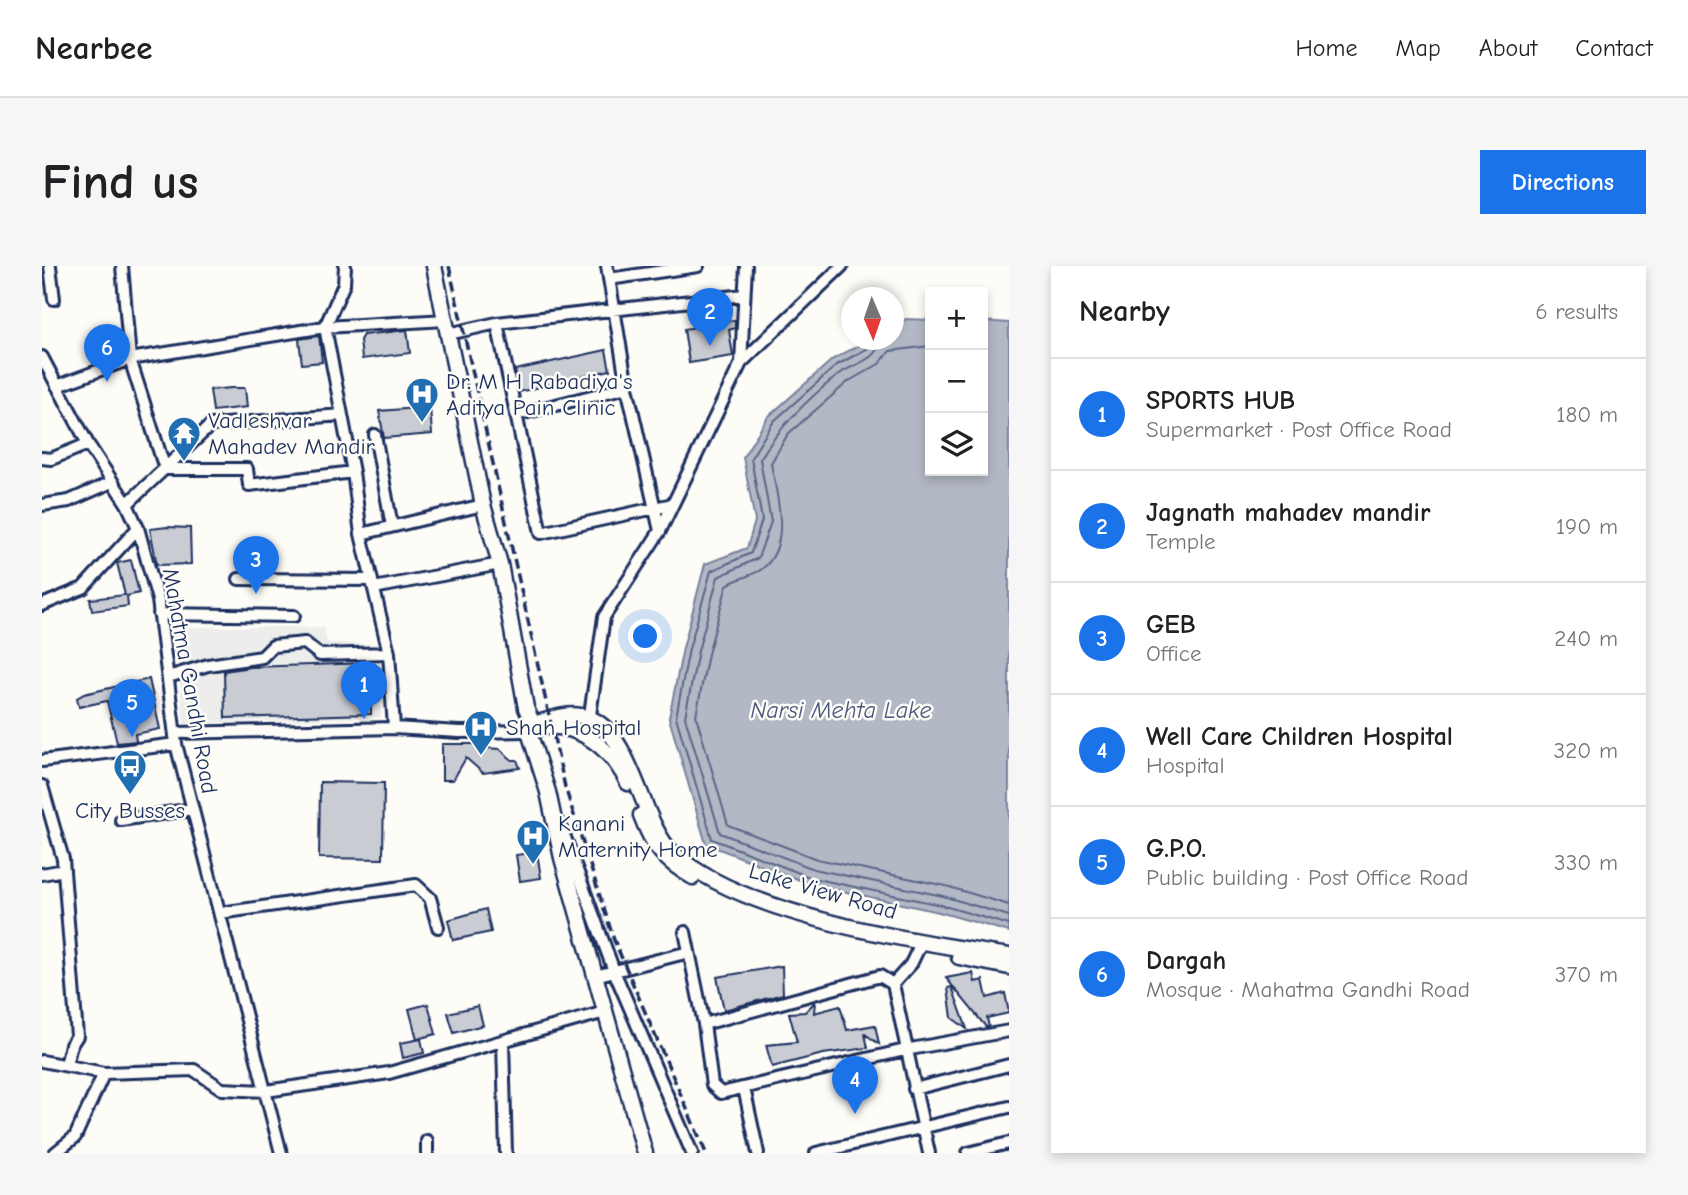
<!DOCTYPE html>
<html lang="en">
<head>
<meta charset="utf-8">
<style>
  body { margin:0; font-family:"Comic Neue",sans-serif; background:#f6f6f6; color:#202124 }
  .controls { position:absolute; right:21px; top:21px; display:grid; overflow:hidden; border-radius:0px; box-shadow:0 4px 10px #0003 }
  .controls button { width:63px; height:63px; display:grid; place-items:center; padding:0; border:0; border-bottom:2px solid #e0e0e0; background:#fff; color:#202124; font:35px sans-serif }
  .compass { position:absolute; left:799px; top:21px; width:63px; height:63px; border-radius:50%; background:#fff; box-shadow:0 4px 10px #0003; rotate:178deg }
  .you { position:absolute; left:604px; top:371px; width:24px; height:24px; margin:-18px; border:5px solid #fff; border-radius:50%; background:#1a73e8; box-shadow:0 0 0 10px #1a73e833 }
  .badge { display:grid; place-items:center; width:46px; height:46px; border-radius:50%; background:#1a73e8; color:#fff; font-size:23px; font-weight:700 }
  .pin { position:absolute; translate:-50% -58px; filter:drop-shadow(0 2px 4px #0008) }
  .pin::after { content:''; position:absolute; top:37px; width:24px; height:21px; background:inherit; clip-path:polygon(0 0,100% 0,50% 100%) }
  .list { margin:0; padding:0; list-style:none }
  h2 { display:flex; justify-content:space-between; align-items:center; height:91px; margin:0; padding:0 28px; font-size:30px }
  h2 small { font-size:23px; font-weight:400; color:#757577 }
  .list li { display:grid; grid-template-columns:46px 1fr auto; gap:21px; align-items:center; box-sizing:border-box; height:112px; padding:0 28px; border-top:2px solid #e0e0e0 }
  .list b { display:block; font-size:26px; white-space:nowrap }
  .list p { margin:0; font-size:23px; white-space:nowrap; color:#757577 }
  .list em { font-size:23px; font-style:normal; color:#757577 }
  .icon { flex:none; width:38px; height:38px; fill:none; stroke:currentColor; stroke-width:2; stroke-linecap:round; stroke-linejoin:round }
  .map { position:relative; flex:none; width:967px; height:887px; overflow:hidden; border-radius:0px }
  header { display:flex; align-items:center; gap:42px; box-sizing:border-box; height:98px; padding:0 35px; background:#fff; border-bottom:2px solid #e0e0e0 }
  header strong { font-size:33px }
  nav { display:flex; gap:38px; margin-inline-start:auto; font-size:24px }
  .intro { display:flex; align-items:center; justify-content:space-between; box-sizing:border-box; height:168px; padding:0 42px }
  h1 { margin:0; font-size:49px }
  .button { padding:18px 32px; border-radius:0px; background:#1a73e8; color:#fff; font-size:24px; font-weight:700 }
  main { display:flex; gap:42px; padding:0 42px }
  aside { flex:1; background:#fff; border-radius:0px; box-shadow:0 4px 10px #0003 }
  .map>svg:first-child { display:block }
  .built { fill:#edeeec }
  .water { fill:#b3b8c5; stroke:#76819c; stroke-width:2 }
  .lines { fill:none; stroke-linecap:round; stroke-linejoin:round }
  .shore { stroke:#586687; stroke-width:2 }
  .building { fill:#c9ccd3; stroke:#1b2f5e; stroke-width:2 }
  .minor-casing { stroke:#1b2f5e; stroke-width:16 }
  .major-casing { stroke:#1b2f5e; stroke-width:19 }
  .minor { stroke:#fdfcf7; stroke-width:10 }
  .major { stroke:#fdfcf7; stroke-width:14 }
  .rail { stroke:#1b2f5e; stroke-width:3.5; stroke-dasharray:10 5; stroke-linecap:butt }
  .labels { text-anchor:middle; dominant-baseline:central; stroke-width:5; stroke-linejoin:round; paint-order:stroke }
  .poi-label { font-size:23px; fill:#1b2f5e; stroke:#fdfcf7; text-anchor:start }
  .street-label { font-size:23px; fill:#1b2f5e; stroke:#fdfcf7 }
  .water-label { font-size:24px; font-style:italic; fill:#49587d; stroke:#fdfcf7 }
</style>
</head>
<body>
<header>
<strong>Nearbee</strong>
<nav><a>Home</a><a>Map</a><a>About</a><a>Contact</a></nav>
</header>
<div class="intro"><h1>Find us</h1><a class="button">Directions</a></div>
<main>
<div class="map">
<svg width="967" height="887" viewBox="0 0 967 887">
  <rect width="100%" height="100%" fill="#fdfcf7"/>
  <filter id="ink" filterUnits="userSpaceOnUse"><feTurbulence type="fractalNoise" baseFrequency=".0143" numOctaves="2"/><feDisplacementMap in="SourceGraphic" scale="14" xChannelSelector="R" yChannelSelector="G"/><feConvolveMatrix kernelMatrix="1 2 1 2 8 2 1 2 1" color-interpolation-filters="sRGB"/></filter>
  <g filter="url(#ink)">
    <path class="built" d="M132 361H282L285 376 338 379 339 451 142 458Z"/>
    <path class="water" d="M864 53 888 54V205H941V55L967 57V666L897 646 768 618 664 578 627 452 641 382 663 298 705 282 713 255 701 191 726 151 791 93 827 74H852V60Z"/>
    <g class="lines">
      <path class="shore" d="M829 74 826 82 795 99 732 155 709 192 720 254 709 287 669 305 647 383 634 451 670 573 770 612 899 639 967 659
        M838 74C836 94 814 97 799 107 766 132 739 159 718 193L729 256 716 292 676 311 656 385 643 451 678 567 772 603 901 630 967 650
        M888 80 848 85 837 98 807 115 746 168 729 197C734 227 751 279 720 303 710 310 696 312 685 319L666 388 654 450 686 559 775 593 904 620 967 639"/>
    </g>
    <path class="building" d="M693 54V62L687 64 691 90 647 97 642 63Z
      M365 64 368 87 320 93 318 74 321 69Z
      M277 70 280 96 260 98 257 73Z
      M564 84 568 104 477 126 473 104Z
      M189 122H203L205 141 171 145 168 124Z
      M388 141 390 168 342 172 337 145Z
      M125 261 148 262 149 298 115 299 108 263Z
      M89 294 97 327 85 330 86 340 50 345 48 333 83 329 75 297Z
      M328 397 329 448 183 452 182 405 209 401Z
      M107 413 118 463 93 468 94 475 75 477 65 435 37 441 35 432 42 428Z
      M400 478H445V482L458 483 470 494H475L478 502 441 507 424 492 411 514H400Z
      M278 516 342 517 341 593 277 592Z
      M495 586 499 612 478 615 474 589Z
      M444 643 449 666 411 674 406 654Z
      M740 700 741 728 682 744 675 711Z
      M931 707 933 716 941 714 945 732 963 727 967 747 945 752 947 761H944L904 712Z
      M910 721 925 763 910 752 906 722Z
      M773 736 772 747 798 740 805 764 833 759 837 778 823 768 826 782 781 788 730 801 724 779 755 776 747 747 763 746Z
      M386 738 394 768 375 773 367 743Z
      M436 740 441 759 412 767 406 747Z
      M379 773 382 787 361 792 358 777Z"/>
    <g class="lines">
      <defs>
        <path id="minor" d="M8 0 12 33
          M80 0 88 93 123 203H205L207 219 311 206
          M303 0 302 18 283 61 311 206 319 268 347 387 352 462
          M565 0 585 121 618 265
          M567 13 656 0
          M455 57 499 267 631 238
          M406 68 455 57 702 29
          M0 91 46 178 85 238 96 262 116 334 134 478 239 887
          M699 97 704 0
          M15 120 88 93 283 61 404 54
          M474 149 585 121
          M333 169 350 260
          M0 192 9 193 46 178
          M85 238 169 159 300 149
          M0 239 27 235 70 216
          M319 268 441 239
          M197 313 330 314
          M332 322 458 298
          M0 339 41 322 96 262
          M117 348 252 350
          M126 411 166 399 220 391 231 380 263 377 278 389 347 387
          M134 467 352 462 417 466 485 465
          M545 470 562 351 618 265 699 97 800 0
          M0 495 134 478
          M0 520 21 593 35 770 29 779 24 799
          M79 554 151 543
          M518 558 572 705 650 887
          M0 608 22 604
          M178 647 374 619 388 632 396 661
          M643 666 662 758
          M553 710 647 686
          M851 718 869 698 880 675
          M461 776 464 887
          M0 795 62 807 152 804 180 823 224 825 347 807 563 746
          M702 822 716 887
          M872 823 967 799
          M13 887 33 871 62 807
          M385 887V875
          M774 887 967 841
          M887 887 851 718 838 710 662 758 670 819 679 827 863 784 967 765
          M926 887 967 877"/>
        <path id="major" d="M392 0 441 239 458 298 484 442 490 456
          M492 458C507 454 524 447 539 450 591 458 597 557 631 587 702 650 873 676 967 690
          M501 461C539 457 570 484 586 517
          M487 466 506 526 520 592 603 887
          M599 549C610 579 622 595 651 611
          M917 691 967 701"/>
      </defs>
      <use href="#minor" class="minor-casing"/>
      <use href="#major" class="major-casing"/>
      <use href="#minor" class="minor"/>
      <use href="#major" class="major"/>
      <path class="rail" d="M407 0 523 521 572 674 664 887"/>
    </g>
  </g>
  <defs>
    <symbol id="hospital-pin" viewBox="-11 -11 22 30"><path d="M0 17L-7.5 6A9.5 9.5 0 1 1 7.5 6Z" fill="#1f6fb2" stroke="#fdfcf7"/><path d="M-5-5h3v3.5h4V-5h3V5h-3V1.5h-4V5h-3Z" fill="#fff"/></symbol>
    <symbol id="temple-pin" viewBox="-11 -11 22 30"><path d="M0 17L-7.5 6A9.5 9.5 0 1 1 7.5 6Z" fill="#1f6fb2" stroke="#fdfcf7"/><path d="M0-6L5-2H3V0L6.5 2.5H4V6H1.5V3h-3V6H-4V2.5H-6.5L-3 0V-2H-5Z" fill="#fff"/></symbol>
    <symbol id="bus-pin" viewBox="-11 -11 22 30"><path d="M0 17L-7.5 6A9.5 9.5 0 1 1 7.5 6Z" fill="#1f6fb2" stroke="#fdfcf7"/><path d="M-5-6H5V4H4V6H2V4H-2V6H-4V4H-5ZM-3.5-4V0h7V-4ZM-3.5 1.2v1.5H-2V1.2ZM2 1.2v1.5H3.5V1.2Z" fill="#fff"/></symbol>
  </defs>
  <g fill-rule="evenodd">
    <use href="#hospital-pin" x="361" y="109" width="38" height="52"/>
    <use href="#temple-pin" x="123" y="148" width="38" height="52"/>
    <use href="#hospital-pin" x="420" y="442" width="38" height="52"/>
    <use href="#bus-pin" x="69" y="481" width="38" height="52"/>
    <use href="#hospital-pin" x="472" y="551" width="38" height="52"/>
  </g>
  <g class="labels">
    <g class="poi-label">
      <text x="404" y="115">Dr. M H Rabadiya's<tspan x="404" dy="26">Aditya Pain Clinic</tspan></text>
      <text x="166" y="154">Vadleshvar<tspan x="166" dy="26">Mahadev Mandir</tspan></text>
      <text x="464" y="461">Shah Hospital</text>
      <text x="88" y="544" text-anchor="middle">City Busses</text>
      <text x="516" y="557">Kanani<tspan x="516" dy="26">Maternity Home</tspan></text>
    </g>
    <g class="street-label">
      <text transform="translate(148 415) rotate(80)">Mahatma Gandhi Road</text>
      <text transform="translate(781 625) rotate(16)">Lake View Road</text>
    </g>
    <g class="water-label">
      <text x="799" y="444">Narsi Mehta Lake</text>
    </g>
  </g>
</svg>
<div class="controls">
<button>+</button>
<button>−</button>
<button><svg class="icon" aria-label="layers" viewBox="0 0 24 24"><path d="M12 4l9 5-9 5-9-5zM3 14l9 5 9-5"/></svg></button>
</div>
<svg class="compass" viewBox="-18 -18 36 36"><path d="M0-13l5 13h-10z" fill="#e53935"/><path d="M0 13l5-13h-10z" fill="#757577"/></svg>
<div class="you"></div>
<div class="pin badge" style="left:322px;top:453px">1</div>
<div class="pin badge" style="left:668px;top:80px">2</div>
<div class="pin badge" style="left:214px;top:328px">3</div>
<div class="pin badge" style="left:813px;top:848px">4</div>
<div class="pin badge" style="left:90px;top:471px">5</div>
<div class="pin badge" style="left:65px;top:116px">6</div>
</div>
<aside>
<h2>Nearby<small>6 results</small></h2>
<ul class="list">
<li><span class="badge">1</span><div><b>SPORTS HUB</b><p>Supermarket · Post Office Road</p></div><em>180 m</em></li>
<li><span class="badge">2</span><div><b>Jagnath mahadev mandir</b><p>Temple</p></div><em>190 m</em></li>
<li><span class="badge">3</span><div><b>GEB</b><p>Office</p></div><em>240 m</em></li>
<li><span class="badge">4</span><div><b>Well Care Children Hospital</b><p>Hospital</p></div><em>320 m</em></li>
<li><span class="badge">5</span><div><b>G.P.O.</b><p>Public building · Post Office Road</p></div><em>330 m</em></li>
<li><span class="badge">6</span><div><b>Dargah</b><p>Mosque · Mahatma Gandhi Road</p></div><em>370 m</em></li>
</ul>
</aside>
</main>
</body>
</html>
